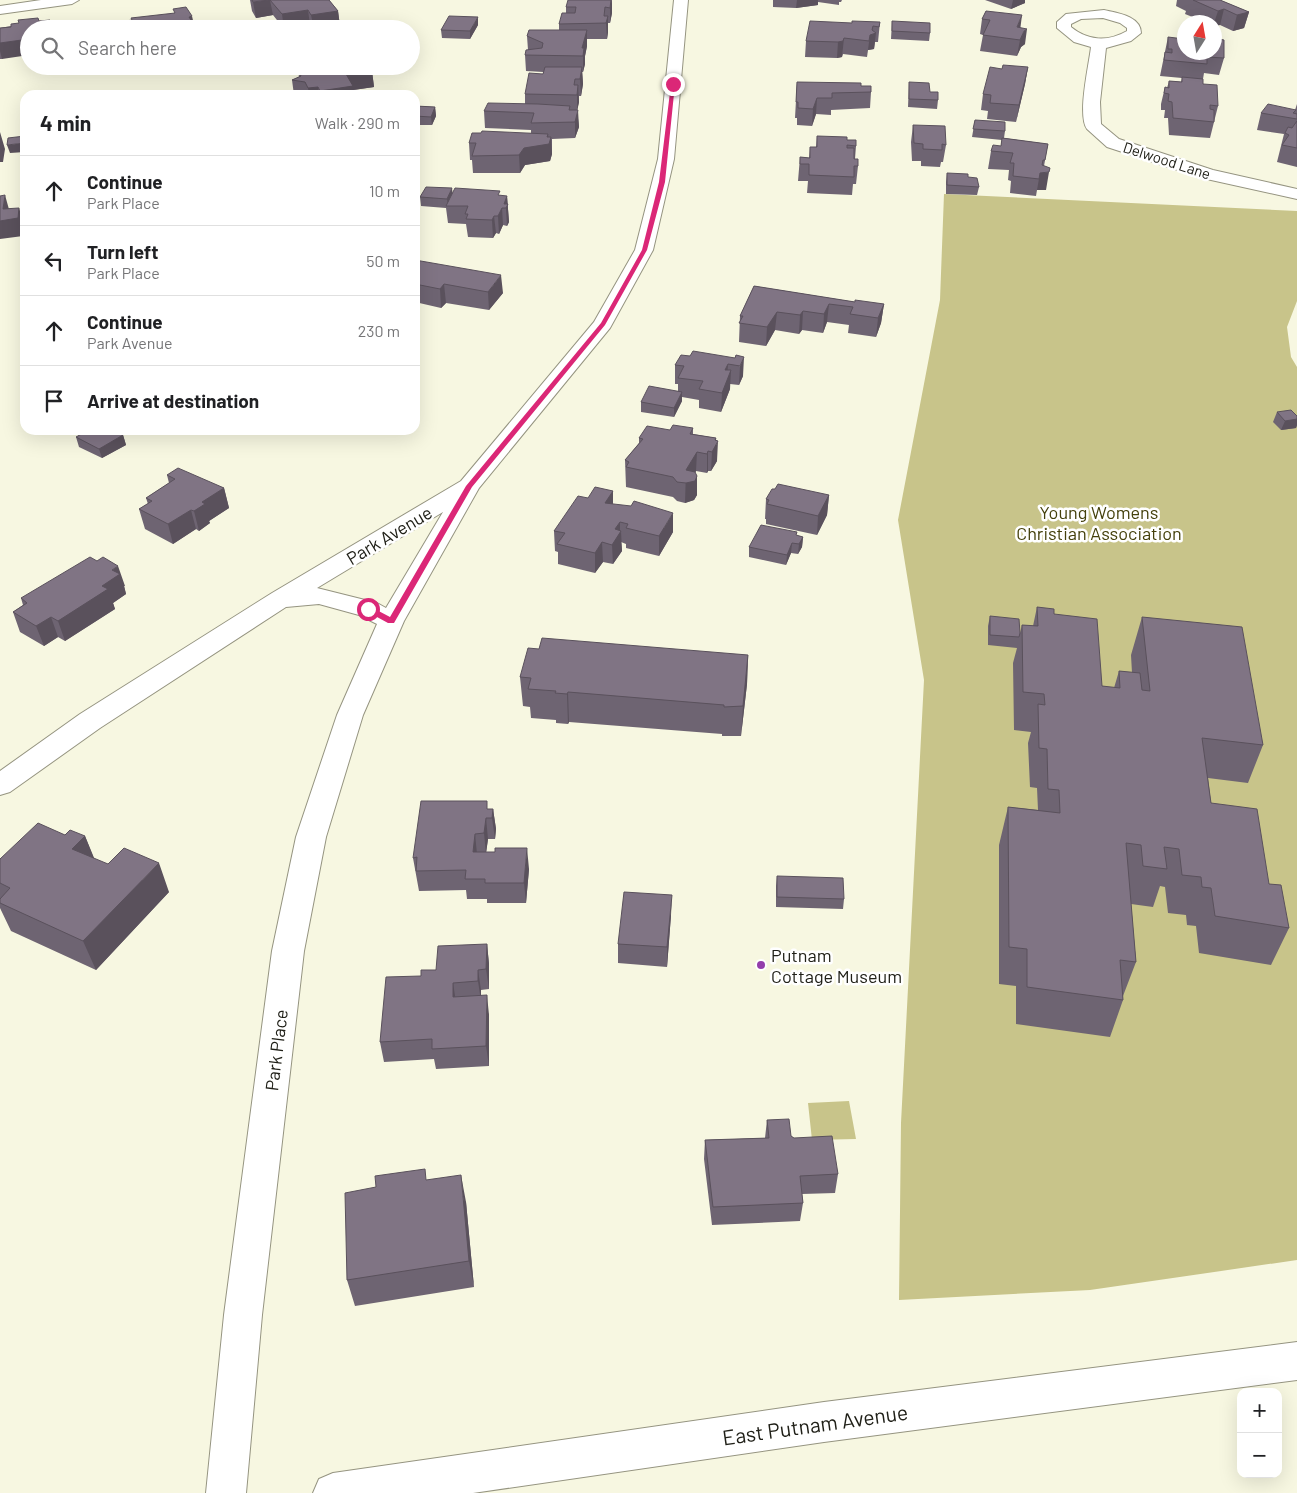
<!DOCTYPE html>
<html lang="en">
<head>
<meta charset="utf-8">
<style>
  body { margin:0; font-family:Barlow,sans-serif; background:#f6f6f6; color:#202124 }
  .controls { position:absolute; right:15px; bottom:15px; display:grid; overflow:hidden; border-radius:10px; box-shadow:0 5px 20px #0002 }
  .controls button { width:45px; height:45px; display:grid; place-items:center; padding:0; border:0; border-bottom:1px solid #e0e0e0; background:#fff; color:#202124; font:25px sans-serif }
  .compass { position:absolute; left:1177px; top:15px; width:45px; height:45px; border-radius:50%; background:#fff; box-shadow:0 5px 20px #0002; rotate:11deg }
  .stop { position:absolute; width:15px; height:15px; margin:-11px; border:4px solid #db2777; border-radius:50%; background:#fff }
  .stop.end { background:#db2777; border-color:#fff; box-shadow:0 1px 5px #0008 }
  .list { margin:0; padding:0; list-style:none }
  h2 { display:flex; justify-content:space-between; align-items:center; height:65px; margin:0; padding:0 20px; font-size:21px }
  h2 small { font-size:16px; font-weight:400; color:#757577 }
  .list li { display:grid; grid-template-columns:32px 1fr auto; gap:15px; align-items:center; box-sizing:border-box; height:70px; padding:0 20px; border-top:1px solid #e0e0e0 }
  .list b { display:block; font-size:19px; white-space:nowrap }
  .list p { margin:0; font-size:16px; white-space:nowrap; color:#757577 }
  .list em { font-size:16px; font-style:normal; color:#757577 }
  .icon { flex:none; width:28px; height:28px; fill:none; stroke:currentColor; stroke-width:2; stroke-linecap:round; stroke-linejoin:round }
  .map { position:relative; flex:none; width:1297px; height:1493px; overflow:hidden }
  .search { position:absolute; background:#fff; box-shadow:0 5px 20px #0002; left:20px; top:20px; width:400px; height:55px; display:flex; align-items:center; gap:12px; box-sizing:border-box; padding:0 18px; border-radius:28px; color:#757577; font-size:19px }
  .panel { position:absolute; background:#fff; box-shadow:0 5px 20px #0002; left:20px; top:90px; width:400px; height:345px; border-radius:15px }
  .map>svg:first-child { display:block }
  .green { fill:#c8c48a }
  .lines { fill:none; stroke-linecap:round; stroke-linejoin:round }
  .street-casing { stroke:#959480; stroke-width:2 }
  .primary-casing { stroke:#959480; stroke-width:2 }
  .street { fill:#fff; fill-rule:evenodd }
  .primary { fill:#fff; fill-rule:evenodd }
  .wall { fill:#6e6472 }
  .shaded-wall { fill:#5a515c }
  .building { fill:#807484; stroke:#5a515c }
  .route { fill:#db2777 }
  .poi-dot { fill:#933dab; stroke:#fff; stroke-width:2 }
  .labels { text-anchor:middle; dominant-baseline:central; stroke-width:5; stroke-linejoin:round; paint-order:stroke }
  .far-street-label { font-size:15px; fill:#202018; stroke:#fff }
  .park-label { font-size:18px; fill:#44400b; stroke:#fff }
  .street-label { font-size:18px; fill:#202018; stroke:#fff }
  .poi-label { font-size:18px; fill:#202018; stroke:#fff; text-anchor:start }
  .near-street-label { font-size:21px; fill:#202018; stroke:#fff }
</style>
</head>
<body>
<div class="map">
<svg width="1297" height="1493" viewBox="0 0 1297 1493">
  <rect width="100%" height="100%" fill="#f7f7e1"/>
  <path class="green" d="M944 194 1297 211V301L1287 327 1291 357 1297 367V1260L1090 1290 899 1300 901 1123 924 680 898 520 940 300Z
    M849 1101 856 1139 812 1140 808 1103Z"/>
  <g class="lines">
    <defs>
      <path id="street" d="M674 0H688L674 159 653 250 610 328 479 488 404 621 363 715 326 837 304 951 262 1315 246 1493H206L224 1315 272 951 296 837 337 715 377 624 359 615 319 604 286 607 100 728 10 792 0 795V771L80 714 272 593 461 481 594 322 635 250 658 159ZM443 512 386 608 377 603 317 588Z
        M1104 10C1117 13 1141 16 1141 33L1131 41 1106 48 1100 102 1101 124 1119 139 1213 170 1297 189V199L1202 178 1107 147 1087 129C1077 115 1089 65 1091 47L1074 42 1057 28V22L1066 14ZM1103 18 1120 23 1127 28V31C1108 42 1088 41 1071 27V24L1081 19Z"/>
      <path id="primary" d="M41 0H79L72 4 0 14V6Z
        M1297 1342V1380L824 1442 473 1493H313L319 1479 333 1473 824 1402Z"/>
    </defs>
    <use href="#street" class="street-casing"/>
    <use href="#primary" class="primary-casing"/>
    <use href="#street" class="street"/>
    <use href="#primary" class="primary"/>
  </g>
  <path class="wall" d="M250 0H329L338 11 340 26 324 29H313L310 25 289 29H284L273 15 256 18 252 11Z
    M612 0V13L610 23H608V32L607 39H587V46L585 56V64L583 72H582L583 84 581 96H579V102L577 110 579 127 575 138 552 139V154L550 161 525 165 520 173H473L472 160H470L469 143 531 133V130L485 128 484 111 525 104V94L543 74V72L526 71 525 55 528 50 527 36 559 30V24L566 13V7Z
    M773 0H842L841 2H839V5L818 2V5L796 8 773 7Z
    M985 0H1025V3L1011 9Z
    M1177 0H1220L1249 12 1244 28 1233 31 1220 25 1214 26V22H1205L1185 14 1186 11 1176 6Z
    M986 11 1020 28 1025 44 1021 47 1017 56 980 51 983 35 980 34 982 19Z
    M39 21 2 59H0V28Z
    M892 21 930 33 929 41 891 39Z
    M880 22 878 42H875L874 49 868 50 867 57 843 54 842 57 837 58 805 57 806 41 852 23Z
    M478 25 470 39 442 38 441 30Z
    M1168 37 1224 58 1219 75 1204 73 1203 79V84L1218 106 1210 138 1169 135 1168 118H1164L1165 110H1161V104L1165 87 1167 88 1169 81 1181 82 1182 78 1160 76Z
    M88 66H155V67L124 72 122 69 92 74Z
    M1028 67 1025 84 1016 122 987 119 988 111 981 110 983 94 1002 69Z
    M298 70 372 71 374 87 353 90 354 95H294L292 80 299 77Z
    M797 82 861 86 871 92 870 108 831 110V115L816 114 812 126 797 125V118H795Z
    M909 82 938 100 937 109 908 107Z
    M1297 104V167L1277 162 1284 134 1257 130 1261 113 1295 110Z
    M415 106 435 107 436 116 432 125H415Z
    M975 120 1005 131 1004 138 1048 144 1044 166 1046 190H1037L1036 196 1010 193 1011 181 1008 180 1009 170 988 169 991 151 1001 146 1002 140 972 137Z
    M913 125 946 145 943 162H941L940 167 921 166V161H912L911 142Z
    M817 136 847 140 856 146 855 159 858 166 856 184H853L852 195 807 193 808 181H798L800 157 809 158 810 147H816Z
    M947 173 979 187 977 195 946 194V182Z
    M415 192H418L419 201 417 205H415Z
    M452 193 507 196 509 222 507 226 503 225 499 234 496 233 493 238 468 237 466 224 448 223 446 208 421 206 420 197Z
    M415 260 503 293 489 310 446 303 441 308 415 302Z
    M754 286 855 302 884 304 881 323 876 337 848 333 849 325 827 322 823 333 802 330 799 334 775 330 766 346 739 342 740 316Z
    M736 355 743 376 739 385 730 384V389L721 412 699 408V400L682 397V401L674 417 641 412V402L678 391V384H675V365L690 356 735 358Z
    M1277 412 1297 416V425L1296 428 1281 430 1273 422Z
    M693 428V434L716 438 717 461 711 471H708L707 473 696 471 695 473 697 476V495L694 500 685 503 677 501 673 497 626 487 625 460 639 443V438L670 430Z
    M123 435 126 445 102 458 79 447 76 437Z
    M167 475 224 488 229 508 209 521 210 523 199 531 196 529 173 544 145 529 139 509 148 504 146 498 169 483Z
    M613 491V504L673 532 659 556 626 548V544L621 542 622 551 613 564 603 562 595 573 558 564V552L555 551 554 531 588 498Z
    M829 495 827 515 817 535 766 524V519H765L766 499Z
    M797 536 803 537 802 547 798 554 791 553 786 565 749 557V547Z
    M124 586 126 594 113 603 115 609 65 641 58 637 44 646 20 632 13 612 23 605 21 598 125 586Z
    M1037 607 1054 614 1102 686 1114 688 1119 671 1132 673 1131 655 1142 617 1263 745 1248 783 1208 778 1211 803 1269 884 1289 928 1271 965 1199 953 1196 926 1187 925 1186 915 1168 913 1165 887 1160 886 1153 907 1131 904 1136 962 1123 996V1000L1110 1037 1016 1024V986L999 984V845L1008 807 1038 810 1037 788 1030 787 1028 743 1031 732 1014 730 1013 663 1017 648 988 645V626L990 616 1020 633 1022 625 1033 626Z
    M539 649 748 655 747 684 741 736H722V734L569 722 568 724 556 723V720L531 718 530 707 523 706 520 677Z
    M493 809 496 829 495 839H488L486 852 529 869 526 903H487V899H467L466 890 419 891 413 858Z
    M65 835 85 836 94 859 169 892 96 970 11 931 0 908V859Z
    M777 876 844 899 843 909 776 907V886Z
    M671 915 667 967 618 963V944Z
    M487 944 489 964V989L481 990V995L489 1015V1066L436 1069 434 1059 384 1062 380 1042 421 976 436 970Z
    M767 1120 791 1136 838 1174 835 1193 802 1194 803 1203 800 1221 712 1225 704 1159 705 1140 765 1138Z
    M427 1180 466 1202 474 1287 355 1306 347 1280Z"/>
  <path class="shaded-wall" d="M270 0 273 15 256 18 253 2Z
    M612 0V13L610 23V8Z
    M797 0H818V5L796 8Z
    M1013 0H1025V3L1011 9Z
    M1224 9 1220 25 1214 26V23L1218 11Z
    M308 10 310 25 289 29H284L282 14Z
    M338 11 340 26 324 29H314L311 15Z
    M1249 12 1244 28 1233 31 1237 15Z
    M1022 15 1020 31 1017 27Z
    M192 16 195 29H162V28L189 17Z
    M608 16V32L607 39 606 23Z
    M478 17V25L470 39V31Z
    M130 27 131 29H117Z
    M1027 29 1025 44 1021 47 1017 56 1020 40 1024 31Z
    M587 30V46L585 56V64L583 72V56L582 48Z
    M876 33 874 49 868 50 867 57 870 35Z
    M844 38 842 57 837 58 838 42Z
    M29 39V55L2 59 0 51V43Z
    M90 66H121L122 69 92 74Z
    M122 66H155V67L124 72Z
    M306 66H320L306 69Z
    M582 67 583 84 581 96 580 79Z
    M1028 67 1025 84 1016 122 1019 105Z
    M372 71 374 87 353 90 354 95H321L320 91 346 74Z
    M578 85 579 102 577 112V95Z
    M318 87 319 95H309L308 88Z
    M817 98 816 114 812 126 813 109Z
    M435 107 436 116 432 125 431 117Z
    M578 110 579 127 575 138V122Z
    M0 132 5 149 3 162H0Z
    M548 134 549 144 551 137 552 154 550 161 525 165 520 173 519 155 524 148 547 137Z
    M25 143V152L10 153 7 145Z
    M1049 172 1046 190H1037L1040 173Z
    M452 188 453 197 448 206 447 199Z
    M418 192 419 201 417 205 416 196Z
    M5 195 10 213 19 208 25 226 23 236 0 239V221Z
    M507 196 509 222 507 226 506 208 504 204Z
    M502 208 503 225 499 234 498 216Z
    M494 216 496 233 493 238 492 220Z
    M501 275 503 293 489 310 488 292Z
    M444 284 446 303 441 308 440 289Z
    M829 304 827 322 823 333 824 314Z
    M884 304 881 323 876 337 878 318Z
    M803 311 802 330 799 334 800 315Z
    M777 312 775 330 766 346 767 327Z
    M744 357 743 376 739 385 740 366Z
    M728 364 727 380 731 370 730 389 721 412 722 393 725 370Z
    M682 392V401L674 417V408Z
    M1297 419V425L1296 428 1281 430 1285 421Z
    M289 430H302L290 432Z
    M123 435 126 445 102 458 99 449Z
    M716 438V445L718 441 717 461 711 471 712 452 715 440Z
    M708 451V471L707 473V454Z
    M697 452 696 471 690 482 697 476V495L694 500 685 503 686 470Z
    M224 488 229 508 209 521 210 523 199 531 194 511 202 502Z
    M613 491V511L605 503Z
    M829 495 827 515 817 535 818 516Z
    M191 510 196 529 173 544 168 524Z
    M673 513V532L659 556V536Z
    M620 522V533L621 531 622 551 613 564 612 545 615 529Z
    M803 537 802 547 798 554 799 544Z
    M602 542 603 562 595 573V553Z
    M792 543 791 553 786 565 787 555Z
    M118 566 125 586H124L126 594 113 603 115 609 65 641 58 621 102 586 112 570Z
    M51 617 58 637 44 646 36 626Z
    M748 655 747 684 741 736 743 706Z
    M568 692 569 722 568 724 567 694Z
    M493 809 496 829 495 839 492 818Z
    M486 818 488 839 486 854 484 833Z
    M475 834 477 854 473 852Z
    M85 836 97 865 72 849Z
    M527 848 529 869 526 903 524 883Z
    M159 863 169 892 96 970 83 941Z
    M672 895 671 915 667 967V947Z
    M487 944 489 964V989L486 969Z
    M478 970 481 990V1001L478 981Z
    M453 983 456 1002 453 997Z
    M487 995 489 1015V1066L486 1046Z
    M461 1175 466 1202 474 1287 469 1261Z"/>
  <path class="building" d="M252 0H269L253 2Z
    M270 0H329L338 11 311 15 308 10 282 14Z
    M568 0H611L610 8 605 7 604 16H608L606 23 559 24 562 13H575L576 7H566Z
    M1193 0H1220L1249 12 1237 15 1224 9 1218 11Z
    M186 7 192 16 189 17 193 23 162 28 163 29H131L130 27 117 29 114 23 132 20 131 18 175 13 173 9Z
    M986 11 1022 15 1017 27 1027 29 1024 31 1020 40 983 35 990 20 982 19Z
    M449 16 478 17 470 31 441 30Z
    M38 18 39 21 50 20 53 29H29V39L0 43V28L11 27V24L19 23 18 20Z
    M810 21 852 23V21L880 22 879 27 873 26 872 30 876 33 870 35 869 41 844 38 843 41 838 42 806 41Z
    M892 21 930 23V33L892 31Z
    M529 30H587L582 48H584L583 56 525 55 526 50 542 48 543 43 527 36Z
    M1168 37 1184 39V52H1214V38L1224 40V58L1207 57V64L1164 60 1165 52 1172 53V49H1168Z
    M1003 65 1028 67 1019 105 990 103 991 95 983 94 990 67 1002 69Z
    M329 66H370L372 71 346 74 353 86 320 91 318 87 308 88 305 82 292 80 301 76 298 70Z
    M545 67H582L580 79H575L574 85H578L577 95 525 94 529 73 543 74Z
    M1182 77 1203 79V84L1217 85 1218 106 1210 105V109L1214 110V122L1173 118 1172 102 1168 101 1169 94 1164 93 1165 87 1169 88V81L1182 82Z
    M797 82 861 83V86H871V92L832 93V98H817L813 109 798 108V102H796Z
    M909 82 929 83 930 92H938V100L909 99Z
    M488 103 538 104 570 106 569 110H578L575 122 531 123 534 113 484 111Z
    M1268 104 1296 110 1293 113 1297 114V119L1261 113Z
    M415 106 435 107 431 117 415 116Z
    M975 120 1005 122V131L973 129Z
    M1297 121V148L1282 145 1289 135 1285 133 1288 127 1292 128Z
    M913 125 945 126 946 145 942 144V150L923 149V144L914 143Z
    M482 131 548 134 547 137H551L549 144 524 148 519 155 472 156 476 143H469L472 133H481Z
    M25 136V143L7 145 8 138Z
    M817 136 847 137V140H856V146L847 145V148H854V159H858V166H854V177L809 175V164H800V157L810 158V147H817Z
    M1002 138 1048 144 1045 160H1043L1042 165 1050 168 1049 172 1040 173 1039 179 1013 176 1014 163H1010L1013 153 991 151 993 145 1001 146Z
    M947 173 968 174V177L977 178 979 187 947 185Z
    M426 187 452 188 447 199 420 197Z
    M455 188 500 191 498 195 507 196 504 204H508L506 208H502L498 216H494L492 220 466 219 468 214H465L468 206H446Z
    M415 192H418L416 196H415Z
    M5 195 3 209 19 208 18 218 0 221V196Z
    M415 260 501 275 488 292 444 284 440 289 415 284Z
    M754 286 855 302V300L884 304 878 318 850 314 853 307 829 304 824 314 803 311 800 315 777 312 767 327 739 323 743 316H740Z
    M693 351 735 358 736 355 744 357 740 366 728 364 725 370H731L722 393 699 389 703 381 678 378 684 366 675 365 681 355 690 356Z
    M649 386 682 392 674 408 641 402Z
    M1291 410 1297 416V419L1285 421 1277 412Z
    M673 425 693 428 690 434 716 438 715 440 718 441 712 452 708 451 707 454 697 452 686 470 695 472 697 476 695 481 686 483 677 482 673 477 626 467 629 462 625 460 643 439 639 438 647 426 670 430Z
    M89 430H113L123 435 99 449 76 437Z
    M178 468 224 488 202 502 205 504 194 511 191 510 168 524 139 509 152 501 146 498 175 479 167 475Z
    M778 484 829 495 818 516 767 504 769 500 766 499 772 489H775Z
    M595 487 613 491 605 503 631 506 634 501 673 513 659 536 626 528 628 524 620 522 615 529 621 531 612 545 602 542 595 553 557 544 565 533 554 531 578 496 588 498Z
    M761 525 797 532 796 535 803 537 799 544 792 543 787 555 749 547Z
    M90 557 97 561 103 557 118 566 112 570 120 574 102 586 108 589 58 621 51 617 36 626 13 612 27 603 21 598Z
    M1037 607 1054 609V614L1097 619 1102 686 1120 688 1119 671 1140 673 1142 690 1150 691 1142 617 1242 627 1263 745 1202 738 1211 803 1257 809 1269 884 1281 885 1289 928 1215 916 1211 888 1202 887 1201 877 1182 875 1179 849 1164 847 1167 869 1143 866 1141 845 1126 843 1136 962 1120 960 1123 1000 1027 987V949L1009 947 1008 807 1060 813 1059 790 1048 789 1047 749 1039 748 1038 704 1045 705 1044 694 1023 692 1022 625 1038 626Z
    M990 616 1019 619 1020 633 1019 637 990 635Z
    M542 638 748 655 743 706 724 707V705L568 692 567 694 555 693 556 691 528 689 531 678 520 677 528 648 539 649Z
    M421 801H487V809H493L492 818H486L484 833 475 834 473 852H495V848H527L524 883H485V879H465L466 870 416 871 417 857 413 858Z
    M38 823 65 835 70 830 85 836 72 849 108 864 124 848 159 863 83 941 0 903V899L10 888 0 883V859Z
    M777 876 843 878 844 899 777 897Z
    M624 892 672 895 667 947 618 944Z
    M487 944 486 969 478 970V981L453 983V997L487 995 486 1046 432 1049V1039L380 1042 386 977 421 976V970H436L438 946Z
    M789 1119 791 1136 794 1138 832 1136 838 1174 800 1176 803 1203 713 1207 705 1140 769 1138 767 1120Z
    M425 1169 426 1180 461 1175 469 1261 347 1280 345 1193 376 1187 375 1176Z"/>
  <path class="route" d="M673 83 675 84 665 182 647 250 605 325 472 487 394 623H388L366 611V607H371L390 617 466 486 601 323 642 250 659 182 671 84Z"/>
  <circle class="poi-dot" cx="761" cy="965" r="5"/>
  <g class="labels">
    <g class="far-street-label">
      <text transform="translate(1167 160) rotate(18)">Delwood Lane</text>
    </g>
    <g class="park-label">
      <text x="1099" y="512">Young Womens<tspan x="1099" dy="21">Christian Association</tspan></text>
    </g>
    <g class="street-label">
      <text transform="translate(389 535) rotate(-31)">Park Avenue</text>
      <text transform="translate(276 1050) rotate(-83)">Park Place</text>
    </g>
    <g class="poi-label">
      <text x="771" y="955">Putnam<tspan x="771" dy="21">Cottage Museum</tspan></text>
    </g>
    <g class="near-street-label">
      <text transform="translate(815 1424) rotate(-8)">East Putnam Avenue</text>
    </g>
  </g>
</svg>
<div class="controls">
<button>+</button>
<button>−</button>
</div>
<svg class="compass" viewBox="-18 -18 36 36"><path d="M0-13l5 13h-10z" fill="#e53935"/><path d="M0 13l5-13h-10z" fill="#757577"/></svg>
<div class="stop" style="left:368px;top:609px"></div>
<div class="stop end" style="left:673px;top:84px"></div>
<div class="search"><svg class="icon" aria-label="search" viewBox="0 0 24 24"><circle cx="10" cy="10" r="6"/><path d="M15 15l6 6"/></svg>Search here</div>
<section class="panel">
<h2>4 min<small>Walk · 290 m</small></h2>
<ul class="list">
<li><svg class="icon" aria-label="ahead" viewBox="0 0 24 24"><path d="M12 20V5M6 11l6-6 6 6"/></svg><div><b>Continue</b><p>Park Place</p></div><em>10 m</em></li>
<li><svg class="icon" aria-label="left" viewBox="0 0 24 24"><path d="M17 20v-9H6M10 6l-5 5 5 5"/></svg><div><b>Turn left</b><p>Park Place</p></div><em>50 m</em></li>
<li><svg class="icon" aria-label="ahead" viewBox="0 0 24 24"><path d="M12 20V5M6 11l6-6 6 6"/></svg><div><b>Continue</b><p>Park Avenue</p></div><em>230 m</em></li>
<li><svg class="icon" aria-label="arrive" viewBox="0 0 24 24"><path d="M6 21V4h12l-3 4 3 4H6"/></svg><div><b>Arrive at destination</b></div></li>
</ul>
</section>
</div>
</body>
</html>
